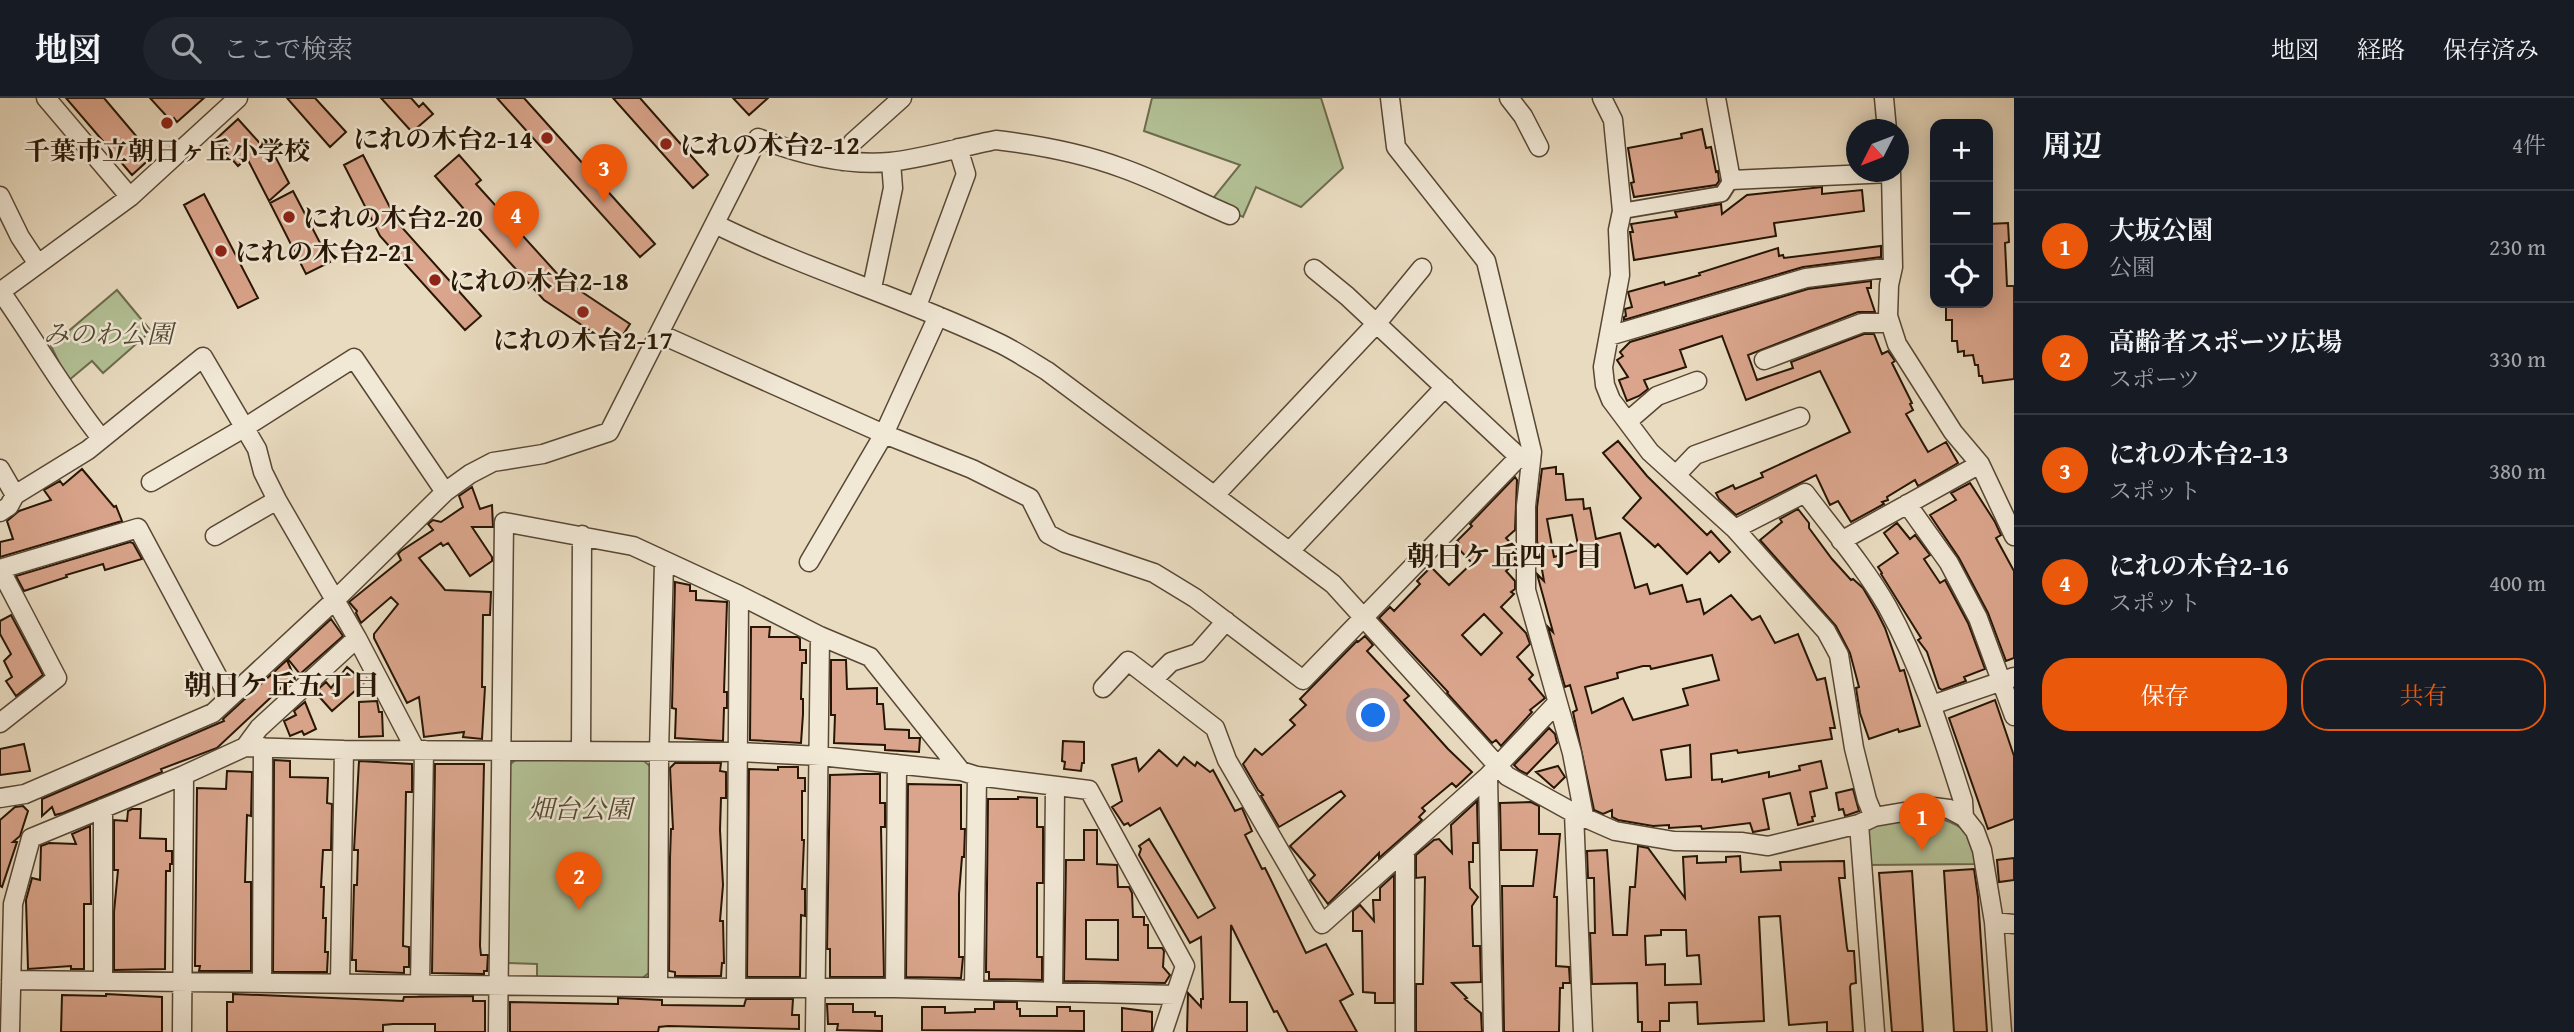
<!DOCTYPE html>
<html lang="ja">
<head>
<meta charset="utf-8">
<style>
  body { margin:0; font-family:"Gentium Book Plus","Noto Serif JP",serif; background:#20242c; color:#f1f3f6 }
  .controls { position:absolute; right:21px; top:21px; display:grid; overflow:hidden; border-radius:14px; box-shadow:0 4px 18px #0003 }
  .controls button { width:63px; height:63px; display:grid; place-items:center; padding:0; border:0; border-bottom:2px solid #363941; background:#171b24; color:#f1f3f6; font:35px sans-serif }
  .compass { position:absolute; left:1846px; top:21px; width:63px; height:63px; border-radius:50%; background:#171b24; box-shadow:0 4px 18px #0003; rotate:228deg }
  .you { position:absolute; left:1374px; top:618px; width:24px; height:24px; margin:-18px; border:5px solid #fff; border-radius:50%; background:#1a73e8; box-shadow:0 0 0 10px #1a73e833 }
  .badge { display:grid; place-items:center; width:46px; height:46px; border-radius:50%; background:#ea580c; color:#fff; font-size:23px; font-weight:700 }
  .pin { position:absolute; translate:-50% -58px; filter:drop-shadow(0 2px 4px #0008) }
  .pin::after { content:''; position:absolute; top:37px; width:24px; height:21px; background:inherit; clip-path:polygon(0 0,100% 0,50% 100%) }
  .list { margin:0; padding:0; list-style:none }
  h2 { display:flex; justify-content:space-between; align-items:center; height:91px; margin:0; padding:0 28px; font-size:30px }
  h2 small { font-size:23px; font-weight:400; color:#9ea1a6 }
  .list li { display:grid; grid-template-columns:46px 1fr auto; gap:21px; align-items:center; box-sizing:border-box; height:112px; padding:0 28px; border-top:2px solid #363941 }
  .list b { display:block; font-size:26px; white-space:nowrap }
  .list p { margin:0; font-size:23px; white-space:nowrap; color:#9ea1a6 }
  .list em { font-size:23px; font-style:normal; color:#9ea1a6 }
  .actions { display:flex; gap:14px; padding:21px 28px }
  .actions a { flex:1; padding:16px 0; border:2px solid #ea580c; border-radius:28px; text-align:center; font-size:24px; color:#ea580c }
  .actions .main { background:#ea580c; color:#fff }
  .icon { flex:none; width:38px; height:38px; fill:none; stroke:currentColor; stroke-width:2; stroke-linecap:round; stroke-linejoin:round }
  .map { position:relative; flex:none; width:2014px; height:934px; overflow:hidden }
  header { display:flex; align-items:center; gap:42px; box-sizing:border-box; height:98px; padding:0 35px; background:#171b24; border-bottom:2px solid #363941 }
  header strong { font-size:33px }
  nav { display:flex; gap:38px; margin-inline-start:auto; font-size:24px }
  .search { width:490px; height:63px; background:#20242c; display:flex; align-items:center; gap:18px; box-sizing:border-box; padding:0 24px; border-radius:38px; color:#9ea1a6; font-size:26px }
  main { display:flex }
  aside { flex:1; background:#171b24 }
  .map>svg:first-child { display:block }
  .green { fill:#b3c196; stroke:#6d6c4e; stroke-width:2 }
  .building { fill:#daa58c; stroke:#271605; stroke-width:2; fill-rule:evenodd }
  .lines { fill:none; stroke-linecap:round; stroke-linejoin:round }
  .pedestrian-casing { stroke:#584734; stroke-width:18 }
  .minor-casing { stroke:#584734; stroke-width:21 }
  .pedestrian { stroke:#f1e8d6; stroke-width:14 }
  .minor { stroke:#f1e8d6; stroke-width:18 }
  .poi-dot { fill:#8f2418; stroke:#f1e8d6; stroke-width:2.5 }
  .labels { text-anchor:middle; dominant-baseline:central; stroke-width:5; stroke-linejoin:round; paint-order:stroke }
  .poi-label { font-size:26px; font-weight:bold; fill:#271605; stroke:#f1e8d6; text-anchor:start }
  .park-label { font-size:26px; font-style:italic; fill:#514930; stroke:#f1e8d6 }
  .neighbourhood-label { font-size:28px; font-weight:bold; fill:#271605; stroke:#f1e8d6 }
</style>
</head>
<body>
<header>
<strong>地図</strong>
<div class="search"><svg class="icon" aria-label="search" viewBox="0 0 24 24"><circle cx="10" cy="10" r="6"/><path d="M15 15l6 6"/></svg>ここで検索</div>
<nav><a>地図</a><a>経路</a><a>保存済み</a></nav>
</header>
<main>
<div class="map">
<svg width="2014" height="934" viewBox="0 0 2014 934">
  <rect width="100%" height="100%" fill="#e9dbc0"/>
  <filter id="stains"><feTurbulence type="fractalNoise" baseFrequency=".00286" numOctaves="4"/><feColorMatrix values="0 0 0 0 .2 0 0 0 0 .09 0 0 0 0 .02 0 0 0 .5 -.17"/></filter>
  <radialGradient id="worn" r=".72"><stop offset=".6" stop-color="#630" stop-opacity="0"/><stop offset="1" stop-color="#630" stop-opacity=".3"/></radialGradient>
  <path class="green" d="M1152 0H1321L1343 70 1301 109 1256 89 1243 119 1210 104 1240 67 1144 33Z
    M117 192 151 233 103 275 92 263 68 283 51 248Z
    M518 660 643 662 652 670 650 874 640 882 537 881V866L506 865 508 668Z
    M1921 717C1938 719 1959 724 1971 739 1976 746 1977 758 1980 766L1869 767 1867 736 1874 725Z"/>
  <path class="building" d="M66 0H104L153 58 132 77Z
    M150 0H204L177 24 174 20 171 23Z
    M287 0H315L346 34 330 49Z
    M381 0H411L419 9 423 5 433 16 412 34Z
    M497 0H524L655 146 640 159Z
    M613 0H640L708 77 693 90Z
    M733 0H768L749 17Z
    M238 21 274 61 276 60 289 85 269 103 247 60 238 68 215 42Z
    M1702 31 1706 50 1711 49 1716 74 1718 73 1719 83 1716 87 1634 99 1631 85 1634 84 1628 50 1682 40 1681 36Z
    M363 57 398 125 481 218 465 232 380 138 344 67Z
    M459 57 481 82 476 86 561 180 630 226 615 249 544 202 462 112 463 110 435 78Z
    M1822 89V96L1862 92 1864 113 1774 125 1776 138 1634 162 1630 134H1633L1631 126 1677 119 1675 114 1721 106 1722 116 1747 97Z
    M293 93 330 164 306 176 270 105Z
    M204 96 258 200 238 210 184 107Z
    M2008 125 2009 144 2005 145 2007 188H2014V281L1983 285 1982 278H1979L1978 267H1975L1973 257 1964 258V253L1958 254 1957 243H1952V222H1946V205H1988L1990 178H1988V126Z
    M1881 148V159L1803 169 1624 222V219L1626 218 1625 211 1632 209 1628 194 1664 184 1665 187 1700 177 1699 175 1778 150 1779 158 1783 157 1784 160Z
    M1871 183V190H1867L1875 214H1858L1748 257 1757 282 1793 270 1791 264 1864 236H1874L1882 256 1888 253 1895 263 1892 265 1912 305 1910 306 1913 312 1906 316 1928 354 1946 344 1958 365 1918 388 1915 382 1887 399 1888 402 1882 404 1884 406 1851 424 1838 403 1830 407 1816 377 1736 417 1719 401 1716 395 1733 387 1735 391 1763 379 1761 375 1850 334 1820 273 1746 302 1722 238 1680 252 1686 269 1644 282 1648 291 1639 298 1627 303 1619 282 1628 279 1617 262 1623 258 1620 254 1630 244 1808 191Z
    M1618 343 1647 378 1707 437 1711 433 1730 454 1719 464 1710 454 1687 476 1658 446 1655 449 1623 420 1641 400 1603 355Z
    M1556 369V376H1563L1566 402 1583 401 1584 411 1590 410 1596 441 1620 435 1635 490 1647 486 1650 496 1682 487 1687 504 1700 501 1704 516 1731 497 1752 522 1760 518 1775 545 1798 536 1817 582 1825 580 1835 630H1830L1832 641 1738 655 1737 652 1711 656 1712 682 1722 681V684L1769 674V679L1800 672 1799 668 1821 663 1827 690 1810 694 1815 718 1812 719 1813 723 1798 727 1790 695 1763 701 1769 731 1753 734 1750 725 1702 731 1701 728 1669 730V727L1653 728 1618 722 1612 719V712L1603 716 1594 712 1573 614 1577 612 1570 587 1565 589 1548 529 1553 534 1537 476 1544 483 1537 443V409L1542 371ZM1572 417 1579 452 1554 459 1547 421ZM1712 557 1719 582 1683 591 1688 607 1633 622 1623 600 1592 615 1585 589 1618 580 1617 575 1643 568H1650L1651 571ZM1690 647 1691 679 1666 682 1661 652Z
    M82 371 114 409 116 408 122 423 0 459V444L13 441 7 423 19 413 51 402 44 392 60 383 63 387Z
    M1515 379 1517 382 1515 432 1506 440 1515 450V465L1506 473 1515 483V491L1511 494 1514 496 1501 509 1526 535 1530 546 1517 559 1533 577 1529 581 1545 600 1530 612 1532 614 1501 648 1496 642 1492 645 1447 595 1448 594 1379 520 1390 509 1394 513 1420 486 1417 483 1431 469 1449 487 1472 465 1456 448 1459 445 1457 443 1472 428 1470 426ZM1484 516 1502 535 1481 557 1462 537Z
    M1970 385 1995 424 2001 437 1996 440 2014 473V560L2006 563 1988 515 1959 460 1930 417 1956 402 1951 395Z
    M472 389 480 411 492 407 493 429H472L492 459V463L470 478 448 445 443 448 441 445 419 460 445 492 491 494 490 517H483L482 589H485L482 641 463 639 464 634 424 639 419 599 407 605 374 540V536L398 506 391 499 361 525 356 515 357 513 349 504 401 462 398 456 401 453 433 432 428 426 433 422 441 424 463 409 459 398Z
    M1798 411 1809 425V430L1832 461 1851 482 1853 481 1863 490 1877 514 1885 530 1900 573 1904 572 1920 628 1899 634 1898 631 1869 641 1860 615 1856 590 1859 589 1850 555 1836 528 1760 442 1782 424 1780 421Z
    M1897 425 1910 441 1915 437 1930 457 1924 461 1940 485 1945 482 1968 525 1985 571 1964 579 1966 583 1942 592 1939 590 1927 554 1918 542 1921 540 1881 476 1882 475 1878 469 1898 455 1884 435Z
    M130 444 133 445 142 461 105 472 103 466 66 477 67 479 24 493 16 478Z
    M675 484 690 487V493H696V502L727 504 724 594H727V610H724L723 643 675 640 676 611 672 610Z
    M11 517 43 577 16 598 6 583 12 579 4 563 11 556 0 536V523Z
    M331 521 343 538 300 576 288 561Z
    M751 529H770L769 539H798L800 541V552H806V565H802L801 601H803V616L801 645 750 642Z
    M1365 538 1373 547 1367 553 1409 598 1404 602 1448 651 1472 674 1456 689 1452 685 1422 710 1425 713 1419 719 1422 722 1379 760V755L1328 806 1310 782 1315 777 1290 748 1345 698 1341 693 1279 729 1261 698 1263 697 1258 692 1243 666 1255 651 1262 657 1295 627 1290 622 1306 607 1300 601 1357 543 1358 544Z
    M287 562 295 581 284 591 283 588 217 650 161 671 162 674 63 715 55 717 52 709 42 718V701L224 623 223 621Z
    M831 562H846L847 591 877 590V606H883L885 631 909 632V640H920L919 654 885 652V647L834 645 835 617H831Z
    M347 569 365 584 332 613 315 594 326 584 331 590Z
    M1995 602 2014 658V721L1988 731 1949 620Z
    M377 603 379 614H382L383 638 359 639V604Z
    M305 604 316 631 304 637 302 633 290 638 284 623 296 617 294 613Z
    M1549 630 1555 636 1557 645 1527 676 1519 672 1514 667Z
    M1063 643 1084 644V665H1082L1081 673 1064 671 1065 664 1062 663Z
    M24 646 30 673 0 677V651Z
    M1159 652 1177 668 1184 659 1195 668 1197 664 1210 674 1213 672 1235 713 1242 710 1252 733 1245 737 1262 771 1265 770 1270 780 1306 855 1326 846 1353 896 1340 903 1357 934H1288L1277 913 1274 914 1231 827 1230 904H1247V934H1187L1188 895 1201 909V901H1203L1201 839 1190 845 1139 757 1141 751 1139 748 1149 741 1198 820 1215 810 1160 710 1130 728 1128 725 1124 727 1112 709 1122 703 1112 667 1136 660 1139 673Z
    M274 662 290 663V679L328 680 327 705 332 706 331 752H323L321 789H324L323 820H326L325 854H328L327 874H273Z
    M359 663 412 666V694H406L403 848 409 849V869H404V875L356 873V862H352L354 787H357L358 752H354Z
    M675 665H721L720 673 726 674V700H721L720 732 723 787 720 823H723L724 865H722L721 878H675V874L669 873 670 760 671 731H673L670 670Z
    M435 666H484L480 848 481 857H488L487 873H484V876L432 875Z
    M1558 668 1565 679 1554 690 1536 674Z
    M778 669H798V680H805V693H802V742H804L802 791H805V818L801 817 800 879H747L749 671 778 672Z
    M227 673 252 674 251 718 247 717 245 784H251V873H199L200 868H195L197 690 226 691Z
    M863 676H880V705H885V729H881L884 879H830V851H827L830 677Z
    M908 686 961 687V731H965L964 759H962L959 796V859H963L961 880 906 879Z
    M1853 691 1859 713 1845 718 1843 711 1839 712 1836 695Z
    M1018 699 1037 700V729H1043V785H1037V859H1042V882L989 881V874H986L988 701H1018Z
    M1477 703 1478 745H1473V764H1469L1470 790 1478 799 1472 808 1473 848H1480L1481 884 1452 885 1467 900 1465 901 1481 915 1482 934H1416V886H1423L1425 779 1416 780V757L1434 742 1439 741 1452 755 1451 727Z
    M1531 704 1539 708V736H1560L1554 799H1557L1556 868 1569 869 1570 885H1563V890H1560L1559 934H1504L1502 788H1533L1537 752H1501L1500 705Z
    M23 708 28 713 20 738 13 744H17L2 789 0 788V722L15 709Z
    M132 711H141L140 740 166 741V753H172V766H170V773H166L165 871 114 872V814L118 772H114V722L127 723 128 713Z
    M90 728 91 806H84V871H71V868L28 871 26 802 32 780 40 782 41 748 49 745 76 746 72 736Z
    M1084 732H1097V766L1117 767 1118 789H1129L1132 795 1133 819H1144V827H1148V850H1162L1164 853 1163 869 1170 877 1165 885 1064 883 1066 762H1084ZM1086 822H1118V862L1086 861Z
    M1638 748 1648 750 1685 800 1683 759 1697 758V765L1726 764V759L1740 758 1741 774 1781 772 1780 764 1844 763 1845 780H1839L1847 850 1848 853H1854L1856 885 1851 886 1850 889 1853 934H1827V924L1789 927 1780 818 1759 819 1764 923 1698 926 1697 904 1669 905V923H1660V934H1642V924H1638L1637 885 1592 886 1590 835H1595L1594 780H1588L1587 753 1607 752 1613 837H1627L1630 789H1635ZM1661 832H1686L1687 858 1699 857 1701 886 1665 887V866L1646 867 1645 838 1661 837Z
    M2014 760V782L1999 784 1997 762Z
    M1974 771 1978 799 1987 934H1954L1944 773Z
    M1912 773 1923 934H1892L1879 775Z
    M1394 777V905H1375V895L1363 894 1362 833H1353V813L1360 807 1374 823 1373 802H1380V790Z
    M106 896 162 899V934H61L62 897 106 898Z
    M233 896 403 903 404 899 473 898V903H485V934H435V926H393L383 927V934H227V904H233Z
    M618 900 662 902V907L744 908 746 901H793L792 917H799V931L668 928 659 929 658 934H510V904L618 906Z
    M994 904H1017V911H1020V918H1057V909H1070V913H1084V933L922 932V909H945V915L975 914V911H994Z
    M827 906H853V914H875V918H882V933L837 932 838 926H828Z
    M1122 910 1152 914V934H1122Z"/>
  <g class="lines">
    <defs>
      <path id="pedestrian" d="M1622 113 1722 96 1731 82"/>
      <path id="minor" d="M46 0 130 99
        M1390 0 1396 49 1486 163 1532 354 1526 408V492L1572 655 1584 718
        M1509 0 1523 18 1539 49
        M1602 0 1613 22 1622 113 1618 132 1620 177 1603 269 1605 287 1611 302 1650 354 1735 431 1826 533 1839 557 1854 650 1867 702 1874 719
        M1716 0 1731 82 1891 75
        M1884 0 1887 32
        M843 63 853 44 902 0
        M1891 74 1893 169 1889 187 1888 218 1897 246 1953 334 1980 366 2014 438
        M0 98 20 139 38 166
        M715 126C808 172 908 201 1001 246 1017 254 1032 264 1047 273L1333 486 1507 678 1574 715 1615 733 1674 743 1741 744 1768 748 1859 726 1874 719 1933 709 1949 711 1964 719 1975 733 1982 752 1994 824 2002 934
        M1314 171 1347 198 1519 359 1527 363
        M872 190 893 90 891 64
        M0 194 130 99 238 0
        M1 194C35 242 64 294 101 340
        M917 208 966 76 958 50
        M660 236 884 336 972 371 1030 400 1048 436 1065 445 1154 475 1195 500 1303 582 1519 359
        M1609 238 1806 180 1893 169
        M1764 262 1862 225H1890
        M1628 323 1657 298 1697 283
        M0 371 15 397
        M1676 377 1695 357 1800 319
        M151 384 244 330 354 260 445 394
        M1215 397 1376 226 1422 170
        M1907 406 1949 465 1978 520 2014 618
        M0 414 9 408 15 397 88 352 203 259 257 351 263 374 277 402 357 540 415 651
        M1735 431 1805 395C1832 431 1864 468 1887 508 1921 569 1942 637 1963 703L1964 719
        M215 438 277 402
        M1841 443 1980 366
        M1290 453 1445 289
        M809 464 884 336 938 218
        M1153 582 1171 564 1198 555 1226 523
        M1103 590 1128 563 1215 630 1227 662 1322 826 1488 678 1557 605
        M1932 607 2014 579
        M0 625 57 580 0 471 138 430 229 600
        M245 649 259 630 357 540
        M581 653 582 437
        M1488 678 1493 934
        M0 700 25 696 213 615 336 501 445 394 470 376 493 364 543 356 609 334 758 40C799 56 845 68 890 64 922 61 964 48 996 42 1039 47 1082 55 1122 70 1159 83 1194 102 1230 117
        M1574 715 1583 934
        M1859 726 1875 934
        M1405 754V934
        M1994 824 2014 826
        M11 882 736 890H895L1175 897
        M103 882V710
        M262 885 263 649
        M340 885 344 652
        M420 887 424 652
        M658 888 659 654 664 464
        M736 890 739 497
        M895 890 897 666
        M974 891 977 678
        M1053 894 1055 689
        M10 934 13 806 31 740 184 677 245 649 344 652 739 654 820 658 961 673 977 678 1089 692 1185 868 1163 934
        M182 934 184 677
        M498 934 504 424 633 448 739 497 820 538 870 559 961 673
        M815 934 820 538"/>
    </defs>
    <use href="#pedestrian" class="pedestrian-casing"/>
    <use href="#minor" class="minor-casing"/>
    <use href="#pedestrian" class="pedestrian"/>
    <use href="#minor" class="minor"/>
  </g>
  <g class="poi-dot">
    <circle cx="167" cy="25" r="7"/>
    <circle cx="547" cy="40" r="7"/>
    <circle cx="666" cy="46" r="7"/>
    <circle cx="289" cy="119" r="7"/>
    <circle cx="221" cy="153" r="7"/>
    <circle cx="435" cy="182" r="7"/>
    <circle cx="583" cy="214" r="7"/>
  </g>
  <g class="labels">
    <g class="poi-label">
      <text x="533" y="40" text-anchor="end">にれの木台2-14</text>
      <text x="680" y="46">にれの木台2-12</text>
      <text x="167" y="52" text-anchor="middle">千葉市立朝日ヶ丘小学校</text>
      <text x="303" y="119">にれの木台2-20</text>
      <text x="235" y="153">にれの木台2-21</text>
      <text x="449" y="182">にれの木台2-18</text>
      <text x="583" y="241" text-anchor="middle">にれの木台2-17</text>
    </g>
    <g class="park-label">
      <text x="108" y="235">みのわ公園</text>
      <text x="580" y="710">畑台公園</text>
    </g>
    <g class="neighbourhood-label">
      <text x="1505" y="457">朝日ケ丘四丁目</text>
      <text x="282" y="586">朝日ケ丘五丁目</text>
    </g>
  </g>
  <rect width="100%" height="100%" filter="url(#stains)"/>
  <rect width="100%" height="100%" fill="url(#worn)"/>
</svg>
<div class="controls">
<button>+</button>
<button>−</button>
<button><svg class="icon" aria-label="locate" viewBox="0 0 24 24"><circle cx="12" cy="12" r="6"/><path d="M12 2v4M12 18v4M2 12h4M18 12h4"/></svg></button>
</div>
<svg class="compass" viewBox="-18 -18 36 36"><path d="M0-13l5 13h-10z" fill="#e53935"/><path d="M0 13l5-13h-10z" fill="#9ea1a6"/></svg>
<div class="you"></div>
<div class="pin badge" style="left:1922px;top:753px">1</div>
<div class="pin badge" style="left:579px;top:812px">2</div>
<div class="pin badge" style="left:604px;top:104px">3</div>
<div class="pin badge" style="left:516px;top:151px">4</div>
</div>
<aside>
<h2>周辺<small>4件</small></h2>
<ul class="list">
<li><span class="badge">1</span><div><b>大坂公園</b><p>公園</p></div><em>230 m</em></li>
<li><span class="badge">2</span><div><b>高齢者スポーツ広場</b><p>スポーツ</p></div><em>330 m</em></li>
<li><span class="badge">3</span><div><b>にれの木台2-13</b><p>スポット</p></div><em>380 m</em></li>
<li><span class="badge">4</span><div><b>にれの木台2-16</b><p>スポット</p></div><em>400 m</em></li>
</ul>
<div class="actions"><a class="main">保存</a><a>共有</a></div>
</aside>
</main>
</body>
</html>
